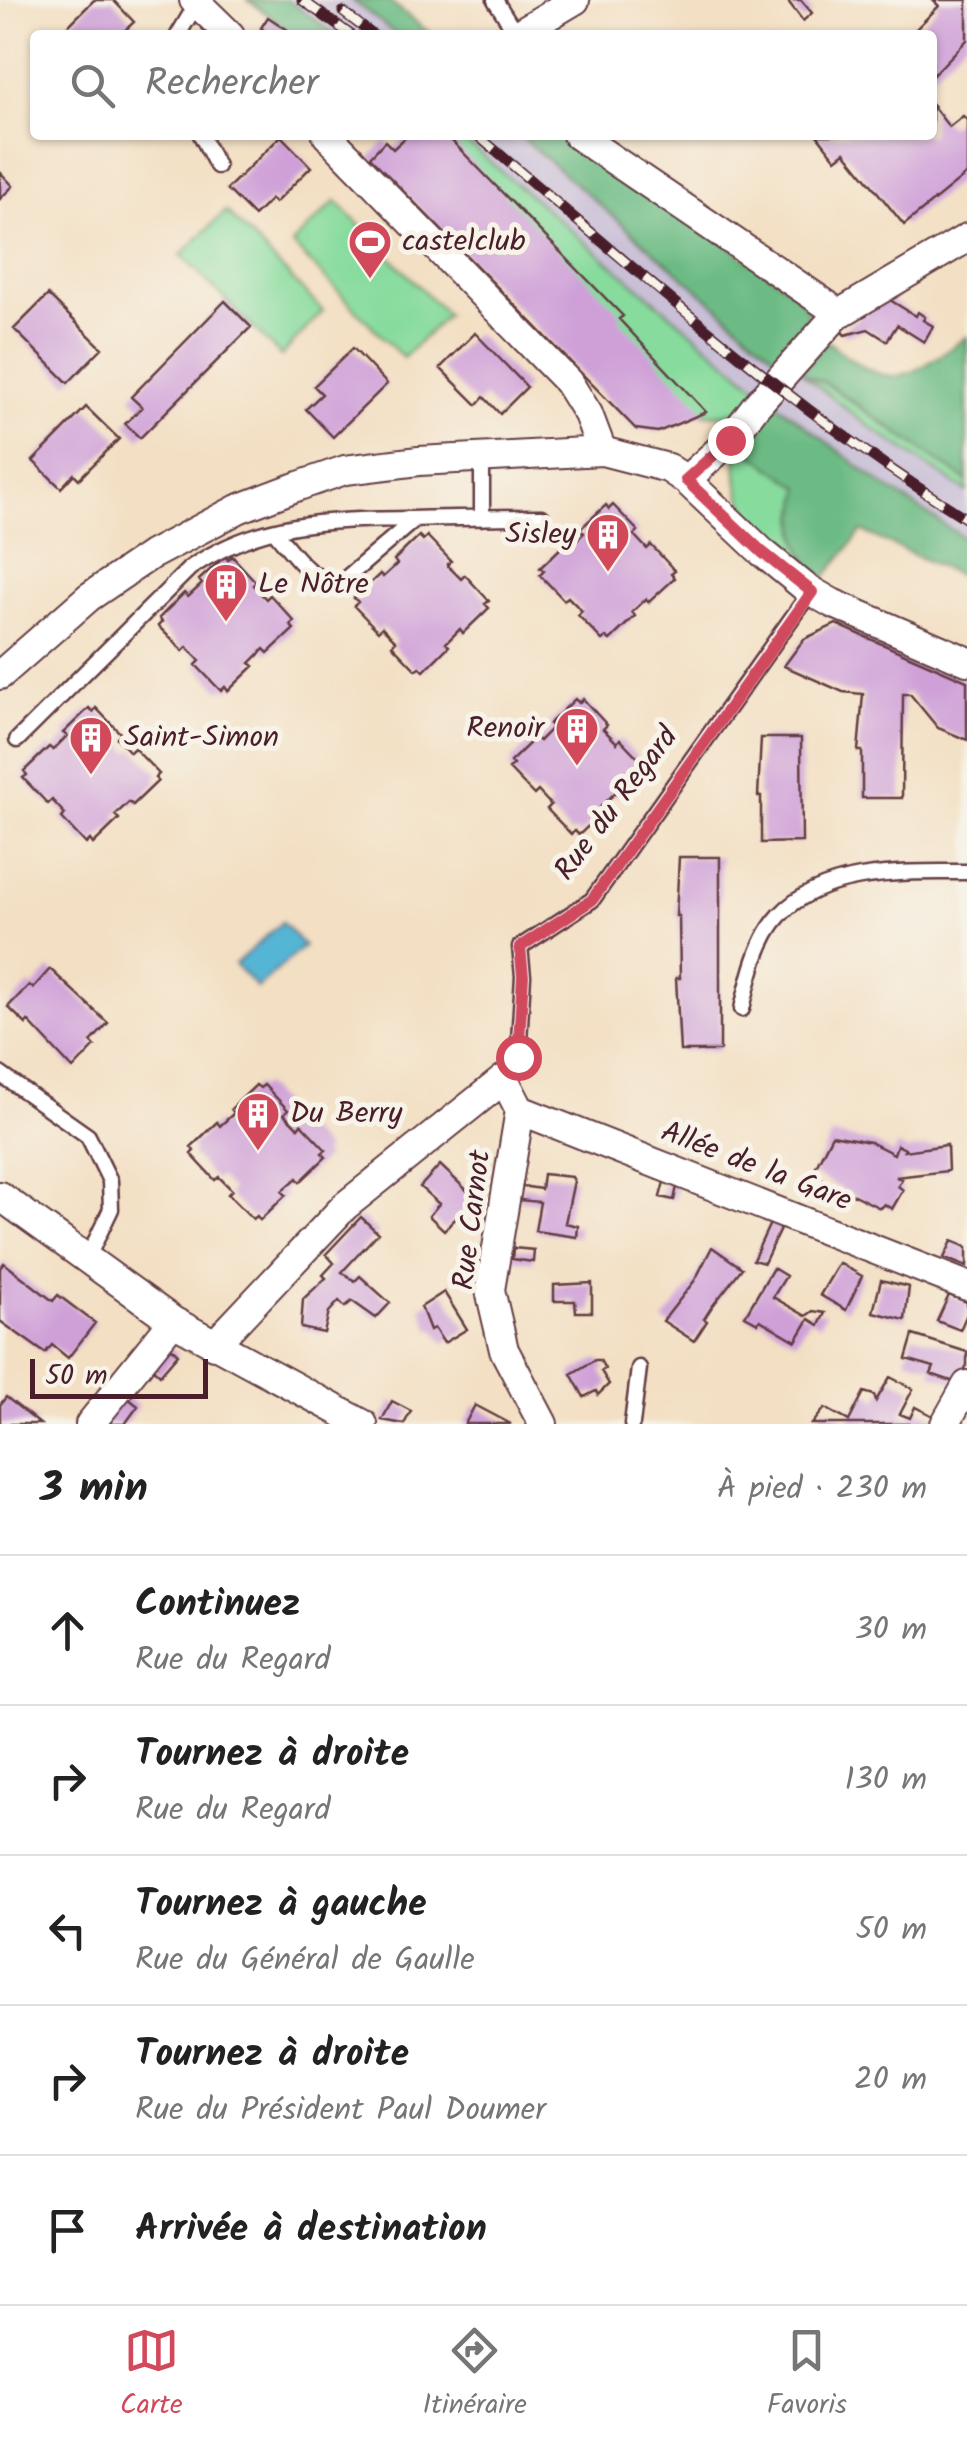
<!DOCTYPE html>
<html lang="fr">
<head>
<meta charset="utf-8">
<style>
  body { margin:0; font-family:Kalam,sans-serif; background:#f2f2f2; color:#222 }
  .scale { position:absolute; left:30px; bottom:25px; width:178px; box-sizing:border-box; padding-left:10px; border:5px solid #4a1f2b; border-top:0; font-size:28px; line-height:35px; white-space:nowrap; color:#4a1f2b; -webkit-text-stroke:8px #f7f3e8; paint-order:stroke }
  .stop { position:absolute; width:30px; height:30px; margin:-22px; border:8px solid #d1495b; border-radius:50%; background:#fff }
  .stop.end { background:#d1495b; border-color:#fff; box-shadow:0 2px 10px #0008 }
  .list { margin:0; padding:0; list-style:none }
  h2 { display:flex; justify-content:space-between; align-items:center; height:130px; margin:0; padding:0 40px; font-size:42px }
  h2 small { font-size:32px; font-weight:400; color:#767676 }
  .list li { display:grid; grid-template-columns:65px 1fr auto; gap:30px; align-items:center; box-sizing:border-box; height:150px; padding:0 40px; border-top:2px solid #e0e0e0 }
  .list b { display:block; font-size:38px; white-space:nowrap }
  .list p { margin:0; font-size:32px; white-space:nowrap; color:#767676 }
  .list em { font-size:32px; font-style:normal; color:#767676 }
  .icon { flex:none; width:55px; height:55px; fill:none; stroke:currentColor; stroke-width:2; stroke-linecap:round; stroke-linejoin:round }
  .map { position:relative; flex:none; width:967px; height:1424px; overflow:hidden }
  .search { position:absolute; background:#fff; box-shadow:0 2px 8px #0004; left:30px; right:30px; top:30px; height:110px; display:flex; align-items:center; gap:25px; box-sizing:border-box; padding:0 35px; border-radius:10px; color:#767676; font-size:38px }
  .sheet { height:880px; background:#fff }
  nav { display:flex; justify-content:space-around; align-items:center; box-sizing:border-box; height:140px; border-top:2px solid #e0e0e0; background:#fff; font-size:28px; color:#767676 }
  nav a { display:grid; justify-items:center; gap:5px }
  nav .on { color:#d1495b }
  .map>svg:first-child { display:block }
  .industrial { fill:#c9bfd7 }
  .green { fill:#86db9d; stroke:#687d64; stroke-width:2.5 }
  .forest { fill:#6cbb84; stroke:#5b6d58; stroke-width:2.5 }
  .water { fill:#55b5d4; stroke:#506a80; stroke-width:2.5 }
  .building { fill:#cfa0d8 }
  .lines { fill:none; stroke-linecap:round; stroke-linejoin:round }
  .service-casing { stroke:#633c42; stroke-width:19 }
  .minor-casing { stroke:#633c42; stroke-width:32 }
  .service { stroke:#fff; stroke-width:14 }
  .minor { stroke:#fff; stroke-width:28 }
  .rail-casing { stroke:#4a1f2b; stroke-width:11 }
  .rail { stroke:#f7f3e8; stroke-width:8; stroke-dasharray:22; stroke-linecap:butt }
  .route { stroke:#d1495b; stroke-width:12 }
  .labels { text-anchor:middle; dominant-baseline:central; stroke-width:10; stroke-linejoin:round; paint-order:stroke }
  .poi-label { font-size:30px; fill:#4a1f2b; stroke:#f7f3e8; text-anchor:start }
  .street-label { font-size:30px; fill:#4a1f2b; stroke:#f7f3e8 }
</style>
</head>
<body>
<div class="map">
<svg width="967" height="1424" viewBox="0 0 967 1424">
  <rect width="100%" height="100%" fill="#f7f3e8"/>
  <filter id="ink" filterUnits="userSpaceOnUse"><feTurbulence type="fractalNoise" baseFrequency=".01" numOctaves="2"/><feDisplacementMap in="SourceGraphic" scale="20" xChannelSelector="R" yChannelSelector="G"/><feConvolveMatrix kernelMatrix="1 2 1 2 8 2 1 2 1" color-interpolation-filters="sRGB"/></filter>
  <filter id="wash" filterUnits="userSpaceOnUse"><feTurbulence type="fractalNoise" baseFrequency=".0048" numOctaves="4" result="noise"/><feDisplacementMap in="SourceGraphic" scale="40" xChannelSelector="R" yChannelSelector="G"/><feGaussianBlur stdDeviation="2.25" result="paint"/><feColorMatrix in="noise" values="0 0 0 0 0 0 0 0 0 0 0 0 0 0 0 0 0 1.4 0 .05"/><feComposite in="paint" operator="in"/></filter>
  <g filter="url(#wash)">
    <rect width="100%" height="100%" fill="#f3dfc3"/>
    <path class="industrial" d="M248 0H388L432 35H295Z
      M433 135H570L810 311 801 372 829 385 967 481V579L862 531 739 445 775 402 725 416Z"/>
    <path class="green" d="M433 135H458L761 390C739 415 734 418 701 413Z
      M336 201 447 315 403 358 292 244Z
      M226 211 323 311 281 356 181 255Z
      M801 372 824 383 967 481V492L861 421Z
      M739 445 802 488 796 516 821 582C774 540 725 517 739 445Z"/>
    <path class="forest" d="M248 0H288L336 35H295Z
      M352 0H388L432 35H397Z
      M519 135H570L796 293C821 324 807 330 787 359L776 357Z
      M967 337V481L829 385 801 372 827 341C893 394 902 382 967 337Z
      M775 402 883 485 967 540V579L862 531 821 582C795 545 792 534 801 488L739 445Z"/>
    <path class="water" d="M282 922 304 946 257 988 235 964Z"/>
    <g id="blocks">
      <path class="building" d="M94 0H113L134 22 120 35H59Z
        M787 0H801L812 13 803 21Z
        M933 0H967V40L932 76V35H910L939 6Z
        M268 17 291 32 287 35H271L261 28Z
        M932 105 949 127 963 116 967 120V174L904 225 845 152 836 159 817 135H932Z
        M408 135H446L623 316 619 319 706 412 658 432 636 429 370 157 385 141 393 149Z
        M281 136 311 167 275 203 271 199 254 216 227 189Z
        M0 172 13 186 0 199Z
        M48 295 102 348 68 383 14 329Z
        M885 297 916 316 918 312 925 317 923 320 933 326 924 342 897 325 887 341 868 329 845 335 841 331Z
        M225 301 251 327 140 438 125 424 142 407 131 397Z
        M475 333 527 387 500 414 484 397 477 405 440 368Z
        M353 348 387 384 333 437 306 409 322 394 314 386Z
        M86 407 119 439 79 479 74 474 61 488 33 461Z
        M606 505 609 509 613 505 638 531 634 535 647 549 651 545 675 571 671 574 675 578 649 602 646 599 632 612 635 616 610 640 606 637 602 640 578 615 582 611 568 597 564 600 540 575 544 571 540 568 566 543 569 547 584 533 580 529Z
        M419 536 423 540 427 536 451 561 447 565 461 579 465 575 489 601 485 604 489 608 463 633 460 629 446 643 449 646 424 671 420 667 416 670 392 645 396 641 382 627 378 631 354 606 358 602 354 598 380 574 383 577 397 564 394 560Z
        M225 556 228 560 232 556 256 582 253 585 266 599 270 595 294 621 290 625 294 629 268 653 264 649 250 663 254 666 228 691 225 687 221 691 196 665 200 661 187 647 183 651 158 626 162 622 159 618 184 593 188 597 202 584 199 580Z
        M836 624 967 681V740L938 728 910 694H903L902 798H862V751H858L863 694 843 692 784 666 804 639Z
        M575 699 579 703 583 699 607 725 603 729 617 743 620 739 645 765 641 768 645 772 619 796 615 793 601 806 605 810 579 835 575 831 571 834 547 809 551 805 538 791 534 795 509 769 513 765 510 762 535 738 539 741 553 727 549 724Z
        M89 708 93 712 96 708 121 734 117 738 130 752 134 748 159 774 155 778 158 781 133 805 129 802 115 815 119 819 93 844 90 840 86 844 62 818 65 814 52 800 48 804 23 778 27 775 24 771 49 747 53 750 67 736 63 733Z
        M761 738H801L802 842 761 843V796H758Z
        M679 857H720V1051H680L676 978H680L679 916H676Z
        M50 969 108 1023 91 1042 95 1046 73 1069 28 1021 26 1024 8 1007 29 985 33 988Z
        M256 1085 260 1088 264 1085 288 1110 284 1114 298 1128 301 1124 326 1150 322 1153 326 1157 300 1182 297 1178 282 1191 286 1195 260 1220 257 1216 253 1219 228 1194 232 1190 219 1177 215 1180 191 1154 194 1151 191 1147 217 1122 220 1126 234 1113 231 1109Z
        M832 1135 870 1142 894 1154 897 1145 905 1149 904 1151 947 1145 948 1171 896 1177 902 1179 898 1186 903 1190 892 1209 884 1204 880 1208 812 1174Z
        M440 1165 476 1199 444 1230 429 1216 439 1204 420 1187Z
        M543 1174 572 1177 574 1181 565 1223 578 1226 577 1237 535 1231 540 1202 519 1200 521 1186 541 1189Z
        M665 1178 678 1182 674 1200 660 1197Z
        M361 1217 378 1233 342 1272 355 1281 360 1276 390 1303 376 1318 352 1301 345 1307 339 1301 329 1312 324 1333 301 1328 303 1299 326 1278 323 1275 334 1263 326 1254Z
        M772 1219 783 1223 764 1263 753 1260Z
        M952 1241 967 1247V1267L944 1258Z
        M712 1247 742 1268 711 1308 704 1319 707 1321 694 1341 663 1321 695 1280Z
        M513 1248 534 1250 533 1262 512 1259Z
        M4 1263 53 1301 58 1295 95 1323 68 1358 52 1345 45 1353 0 1321V1268Z
        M839 1263 862 1276 846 1310 820 1295Z
        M773 1268 786 1276 773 1297 806 1316 813 1311 825 1313 819 1325 809 1319 796 1341 760 1320 758 1323 745 1316Z
        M881 1280 909 1287 905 1320 873 1312Z
        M592 1283V1312H576L575 1301H554V1285Z
        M444 1292 467 1329 444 1343 434 1328 430 1330 421 1307Z
        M949 1295 967 1302V1314L960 1330 937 1321Z
        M913 1335 967 1352V1365L957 1383 931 1374 934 1367 906 1359Z
        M168 1345 178 1354 160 1375 150 1366Z
        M595 1360H600L605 1369 601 1371 609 1384 598 1395 596 1391 584 1397 571 1374Z
        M890 1377 913 1389 900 1414 910 1418 915 1407 937 1418 933 1424H812L825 1408 849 1421 864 1392 874 1395 876 1401Z
        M123 1394 138 1406 125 1424H100Z
        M6 1397 40 1424H0V1405Z
        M392 1401 411 1411 404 1424 382 1420Z
        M475 1405 511 1424H465Z"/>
    </g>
  </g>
  <g filter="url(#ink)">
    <use href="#blocks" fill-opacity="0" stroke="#633c42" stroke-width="2.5"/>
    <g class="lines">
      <defs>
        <path id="service" d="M495 0 517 35
          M178 35 197 3
          M201 135 217 166
          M482 460V518
          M274 531C292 551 314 589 344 580L415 519
          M17 740 190 568C260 520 330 520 411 519 455 518 499 517 542 517
          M742 1009C749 979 758 938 780 915 824 868 908 872 967 872
          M0 1074 88 1136 110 1181 111 1209 87 1259
          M504 1079 518 1057 523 976 520 947 592 900 811 591
          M632 1424 639 1368"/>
        <path id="minor" d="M194 0 230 35
          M516 35 575 0
          M327 135 568 382 588 414 602 451
          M577 135 827 305 837 315
          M686 480 730 440 755 407 837 315 967 238
          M0 675 89 597 151 555 238 509 293 488 345 470 419 461 602 451 668 468 686 480 762 552 806 588 832 603 967 661
          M520 1110 967 1286
          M0 1196 173 1321 363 1424
          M214 1345 345 1206 504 1079 520 1110 490 1290 504 1350 543 1424
          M90 1424 173 1321
          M945 1424 967 1385"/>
      </defs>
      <use href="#service" class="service-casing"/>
      <use href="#minor" class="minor-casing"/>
      <use href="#service" class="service"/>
      <use href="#minor" class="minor"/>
      <defs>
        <path id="rail" d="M302 0 351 35
          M343 12 373 35
          M477 135C635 269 790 409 967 519"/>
      </defs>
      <use href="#rail" class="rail-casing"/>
      <use href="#rail" class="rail"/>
    </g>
  </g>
  <g class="lines" filter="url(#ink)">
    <path class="route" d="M518 1057 523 976 520 947 592 900 812 592 762 552 686 480 730 440"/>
  </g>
  <defs>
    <symbol id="stadium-pin" viewBox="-11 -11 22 30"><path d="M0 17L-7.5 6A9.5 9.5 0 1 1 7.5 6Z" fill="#d1495b" stroke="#f7f3e8"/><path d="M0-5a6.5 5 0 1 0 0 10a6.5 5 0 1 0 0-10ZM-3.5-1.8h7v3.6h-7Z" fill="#fff"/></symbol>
    <symbol id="building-pin" viewBox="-11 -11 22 30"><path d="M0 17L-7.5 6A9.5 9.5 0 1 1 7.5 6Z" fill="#d1495b" stroke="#f7f3e8"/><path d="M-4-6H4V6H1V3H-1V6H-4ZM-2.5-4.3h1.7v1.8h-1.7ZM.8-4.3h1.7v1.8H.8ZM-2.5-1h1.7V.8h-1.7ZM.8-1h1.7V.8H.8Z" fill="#fff"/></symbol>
  </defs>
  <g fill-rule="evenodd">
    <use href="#stadium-pin" x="345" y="217" width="50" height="68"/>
    <use href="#building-pin" x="583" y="510" width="50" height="68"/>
    <use href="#building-pin" x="201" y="560" width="50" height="68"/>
    <use href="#building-pin" x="552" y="704" width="50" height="68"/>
    <use href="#building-pin" x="66" y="713" width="50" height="68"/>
    <use href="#building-pin" x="233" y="1089" width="50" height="68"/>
  </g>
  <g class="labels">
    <g class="poi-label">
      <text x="402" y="242">castelclub</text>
      <text x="576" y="535" text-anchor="end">Sisley</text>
      <text x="258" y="585">Le Nôtre</text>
      <text x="544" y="729" text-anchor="end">Renoir</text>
      <text x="124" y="738">Saint-Simon</text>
      <text x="290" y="1114">Du Berry</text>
    </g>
    <g class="street-label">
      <text transform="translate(617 804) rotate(-53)">Rue du Regard</text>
      <text transform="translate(756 1167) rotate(21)">Allée de la Gare</text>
      <text transform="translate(473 1220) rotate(-83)">Rue Carnot</text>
    </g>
  </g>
</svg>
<div class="scale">50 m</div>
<div class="stop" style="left:518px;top:1057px"></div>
<div class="stop end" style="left:730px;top:440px"></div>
<div class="search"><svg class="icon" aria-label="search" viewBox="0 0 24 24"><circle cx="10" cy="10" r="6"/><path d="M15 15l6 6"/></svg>Rechercher</div>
</div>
<section class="sheet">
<h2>3 min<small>À pied · 230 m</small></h2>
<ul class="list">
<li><svg class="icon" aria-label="ahead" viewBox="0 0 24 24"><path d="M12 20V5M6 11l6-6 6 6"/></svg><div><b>Continuez</b><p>Rue du Regard</p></div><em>30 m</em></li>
<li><svg class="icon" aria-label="right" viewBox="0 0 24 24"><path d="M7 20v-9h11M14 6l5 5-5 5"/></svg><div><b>Tournez à droite</b><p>Rue du Regard</p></div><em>130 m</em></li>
<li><svg class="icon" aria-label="left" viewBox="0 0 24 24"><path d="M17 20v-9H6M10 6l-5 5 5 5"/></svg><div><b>Tournez à gauche</b><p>Rue du Général de Gaulle</p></div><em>50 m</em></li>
<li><svg class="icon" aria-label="right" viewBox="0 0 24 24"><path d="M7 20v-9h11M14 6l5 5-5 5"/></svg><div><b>Tournez à droite</b><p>Rue du Président Paul Doumer</p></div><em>20 m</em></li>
<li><svg class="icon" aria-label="arrive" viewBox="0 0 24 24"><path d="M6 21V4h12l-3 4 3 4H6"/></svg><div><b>Arrivée à destination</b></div></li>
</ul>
</section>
<nav>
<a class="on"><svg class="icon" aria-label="map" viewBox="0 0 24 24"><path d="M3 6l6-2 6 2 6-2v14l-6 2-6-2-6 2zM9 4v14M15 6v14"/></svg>Carte</a>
<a><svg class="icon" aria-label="directions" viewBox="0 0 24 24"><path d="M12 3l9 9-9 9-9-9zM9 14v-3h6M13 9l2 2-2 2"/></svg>Itinéraire</a>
<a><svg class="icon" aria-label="saved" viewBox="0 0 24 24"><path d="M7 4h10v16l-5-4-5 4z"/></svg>Favoris</a>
</nav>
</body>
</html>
